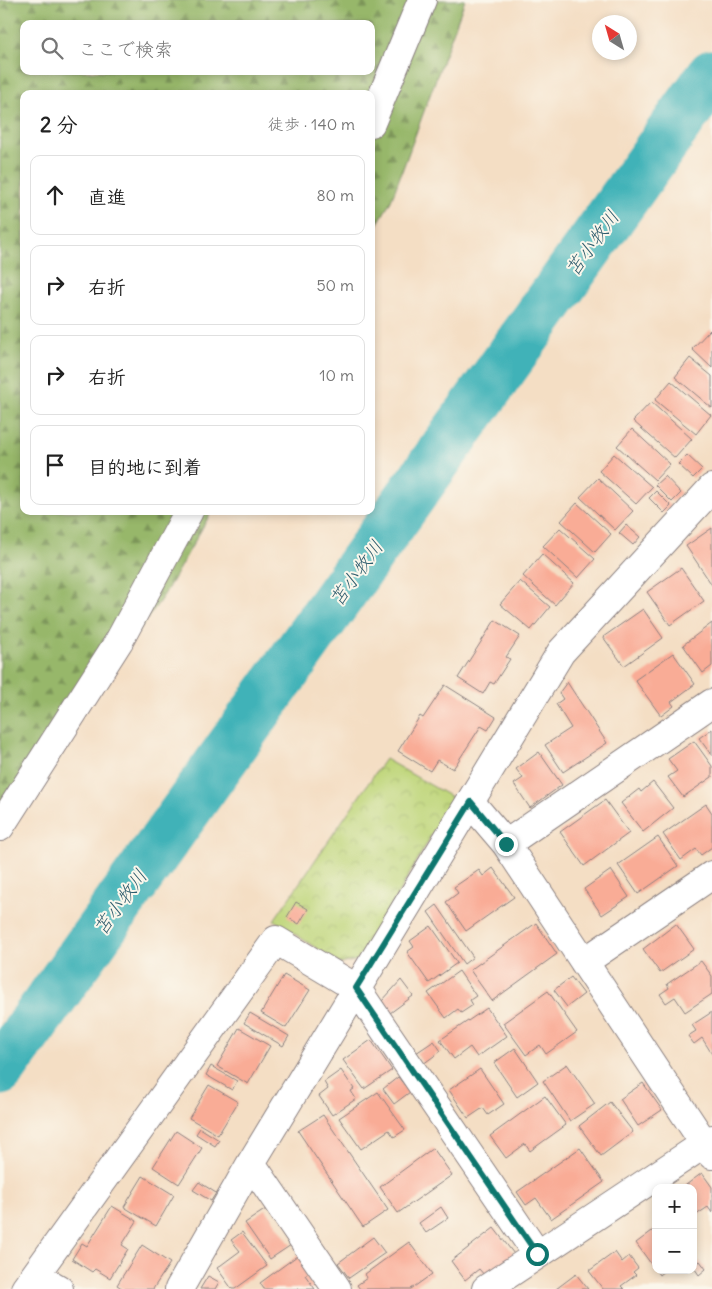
<!DOCTYPE html>
<html lang="ja">
<head>
<meta charset="utf-8">
<style>
  body { margin:0; font-family:Delius,"Klee One",sans-serif; background:#f2f2f2; color:#222 }
  .controls { position:absolute; right:15px; bottom:15px; display:grid; overflow:hidden; border-radius:10px; box-shadow:0 2px 8px #0003 }
  .controls button { width:45px; height:45px; display:grid; place-items:center; padding:0; border:0; border-bottom:1px solid #e0e0e0; background:#fff; color:#222; font:25px sans-serif }
  .compass { position:absolute; left:592px; top:15px; width:45px; height:45px; border-radius:50%; background:#fff; box-shadow:0 2px 8px #0003; rotate:323deg }
  .stop { position:absolute; width:15px; height:15px; margin:-11px; border:4px solid #0f766e; border-radius:50%; background:#fff }
  .stop.end { background:#0f766e; border-color:#fff; box-shadow:0 1px 5px #0008 }
  .list { margin:0; padding:0; list-style:none }
  h2 { display:flex; justify-content:space-between; align-items:center; height:65px; margin:0; padding:0 20px; font-size:21px }
  h2 small { font-size:16px; font-weight:400; color:#767676 }
  .list li { display:grid; grid-template-columns:32px 1fr auto; gap:15px; align-items:center; box-sizing:border-box; height:80px; margin:0 10px 10px; padding:0 10px; border:1px solid #e0e0e0; border-radius:10px }
  .list b { display:block; font-size:19px; white-space:nowrap }
  .list em { font-size:16px; font-style:normal; color:#767676 }
  .icon { flex:none; width:28px; height:28px; fill:none; stroke:currentColor; stroke-width:2; stroke-linecap:round; stroke-linejoin:round }
  .map { position:relative; flex:none; width:712px; height:1289px; overflow:hidden }
  .search { position:absolute; background:#fff; box-shadow:0 2px 8px #0003; left:20px; top:20px; width:355px; height:55px; display:flex; align-items:center; gap:12px; box-sizing:border-box; padding:0 18px; border-radius:10px; color:#767676; font-size:19px }
  .panel { position:absolute; background:#fff; box-shadow:0 2px 8px #0003; left:20px; top:90px; width:355px; height:425px; border-radius:10px }
  .map>svg:first-child { display:block }
  .forest { fill:url(#forest-firs); stroke:#5c6c52; fill-rule:evenodd }
  .park { fill:url(#park-crowns); stroke:#707c5a }
  .lines { fill:none; stroke-linecap:round; stroke-linejoin:round }
  .river { stroke:#41b2b8; stroke-width:51 }
  .building { fill:#f9ac96 }
  .minor-casing { stroke:#8b8080; stroke-width:30 }
  .minor { stroke:#fff; stroke-width:28 }
  .route { stroke:#0f766e; stroke-width:6 }
  .labels { text-anchor:middle; dominant-baseline:central; stroke-width:4; stroke-linejoin:round; paint-order:stroke }
  .water-label { font-size:19px; font-style:italic; fill:#2e5c6d; stroke:#fbf7ec }
</style>
</head>
<body>
<div class="map">
<svg width="712" height="1289" viewBox="0 0 712 1289">
  <defs>
    <pattern id="forest-firs" width="22" height="20" patternUnits="userSpaceOnUse" patternTransform="scale(1.25)"><rect width="22" height="20" fill="#97b76a"/><path d="M5 1l3.5 6h-7zM16 11l3.5 6h-7z" fill="#7b9458"/></pattern>
    <pattern id="park-crowns" width="20" height="18" patternUnits="userSpaceOnUse" patternTransform="scale(1.25)"><rect width="20" height="18" fill="#bfd67a"/><path d="M2 6a3 3 0 1 1 6 0M12 15a3 3 0 1 1 6 0" fill="none" stroke="#a4b76a"/></pattern>
  </defs>
  <rect width="100%" height="100%" fill="#fbf7ec"/>
  <filter id="ink" filterUnits="userSpaceOnUse"><feTurbulence type="fractalNoise" baseFrequency=".02" numOctaves="2"/><feDisplacementMap in="SourceGraphic" scale="10" xChannelSelector="R" yChannelSelector="G"/><feConvolveMatrix kernelMatrix="1 2 1 2 8 2 1 2 1" color-interpolation-filters="sRGB"/></filter>
  <filter id="wash" filterUnits="userSpaceOnUse"><feTurbulence type="fractalNoise" baseFrequency=".0096" numOctaves="4" result="noise"/><feDisplacementMap in="SourceGraphic" scale="20" xChannelSelector="R" yChannelSelector="G"/><feGaussianBlur stdDeviation="1.12" result="paint"/><feColorMatrix in="noise" values="0 0 0 0 0 0 0 0 0 0 0 0 0 0 0 0 0 1.4 0 .05"/><feComposite in="paint" operator="in"/></filter>
  <g filter="url(#wash)">
    <rect width="100%" height="100%" fill="#f4dec4"/>
    <path class="forest" d="M0 0H465L391 201 371 235V94H24V511H212L164 595 0 827ZM24 24H371V71H24Z"/>
    <path class="park" d="M385 759 453 798 361 959 340 964 274 920Z"/>
    <g class="lines">
      <path class="river" d="M0 1070 712 75"/>
    </g>
    <g id="blocks">
      <path class="building" d="M710 330 712 332V368L692 349Z
        M690 358 712 376V408L675 377Z
        M671 381 711 415 696 434 655 400Z
        M651 402 692 439 675 458 633 421Z
        M632 429 670 464 655 480 617 446Z
        M614 454 652 487 636 504 599 471Z
        M687 455 702 469 693 478 678 464Z
        M665 476 681 493 672 502 655 485Z
        M598 478 633 511 615 530 580 497Z
        M656 491 671 506 664 513 649 498Z
        M577 503 611 534 595 552 561 521Z
        M626 525 640 537 633 545 619 533Z
        M560 528 595 559 578 578 543 546Z
        M712 528V585L686 546Z
        M542 554 574 583 555 605 523 576Z
        M681 568 704 601 670 625 647 592Z
        M520 581 550 607 531 630 500 604Z
        M643 609 663 638 624 666 603 637Z
        M495 620 520 636 506 657 510 659 494 684 490 682 483 694 458 678Z
        M712 623V666L703 673 683 645Z
        M673 653 695 684 671 702 674 706 661 716 635 680Z
        M567 682 607 743 563 772 545 745 571 728 556 704 563 699 559 693Z
        M445 685 496 717 488 730 481 726 453 769 437 760 430 771 398 751 420 716 423 718Z
        M712 729V756L699 738Z
        M694 741 712 766V777L683 797 668 777 677 771 668 759Z
        M539 752 562 785 530 808 514 784 523 778 516 769Z
        M653 782 673 808 643 832 621 803 639 789 641 792Z
        M605 800 629 833 584 866 560 832Z
        M706 804 712 813V847L701 855 696 849 681 860 663 834Z
        M658 837 678 866 638 894 618 865Z
        M493 868 514 897 466 931 446 902 458 893 454 887 479 870 483 876Z
        M611 870 629 897 602 915 584 889Z
        M296 902 308 909 299 924 287 917Z
        M437 905 473 957 464 964 428 912Z
        M536 923 557 954 492 1001 470 970Z
        M676 924 694 949 660 973 643 949Z
        M431 926 457 963 429 983 407 952 414 947 410 941Z
        M701 961 712 976V994L685 1012 675 997 666 1003 660 994 669 988 667 984Z
        M459 971 476 996 470 1000 473 1005 461 1013 458 1009 446 1018 428 993Z
        M284 975 310 990 286 1028 261 1013Z
        M571 977 584 994 567 1007 554 990Z
        M401 980 413 996 390 1013 382 1001Z
        M548 991 577 1032 546 1054 540 1045 526 1055 503 1023Z
        M487 1008 507 1036 477 1057 470 1047 454 1059 440 1040Z
        M712 1012V1054L702 1038 694 1044 688 1036 696 1031 692 1025Z
        M250 1013 289 1036 283 1046 244 1023Z
        M239 1028 270 1046 248 1084 217 1066Z
        M371 1040 392 1070 364 1089 343 1060Z
        M434 1041 441 1051 423 1064 416 1053Z
        M515 1048 538 1082 517 1097 494 1063Z
        M567 1064 595 1104 570 1121 543 1081Z
        M211 1066 237 1081 232 1090 206 1075Z
        M480 1069 504 1104 488 1115 483 1108 468 1118 449 1090Z
        M341 1070 354 1089 351 1091 356 1099 332 1115 319 1096 328 1089 324 1082Z
        M398 1077 410 1092 394 1104 383 1089Z
        M643 1083 662 1110 638 1126 620 1099Z
        M209 1085 238 1102 218 1135 189 1118Z
        M378 1092 405 1130 394 1137 389 1130 361 1149 339 1118Z
        M545 1096 566 1125 530 1151 525 1144 506 1158 490 1136Z
        M610 1102 633 1132 601 1156 579 1126Z
        M323 1115 388 1210 363 1227 298 1131Z
        M200 1128 219 1140 215 1146 196 1134Z
        M176 1131 202 1148 179 1184 153 1167Z
        M433 1148 452 1175 398 1213 380 1187Z
        M580 1148 604 1182 551 1219 536 1198 526 1205 517 1192Z
        M702 1173 712 1187V1213L708 1207 693 1217V1188H682Z
        M143 1176 174 1195 156 1226 124 1207Z
        M199 1182 216 1193 211 1201 193 1190Z
        M112 1206 137 1221 122 1245 128 1249 110 1278 95 1269 92 1272 72 1259 82 1243 87 1246Z
        M441 1207 448 1218 426 1233 419 1223Z
        M266 1209 291 1245 270 1259 245 1223Z
        M494 1228 514 1254 485 1276 479 1269 465 1280 451 1261Z
        M656 1228V1270H665L659 1275 636 1243Z
        M242 1232 267 1266 235 1289H232L217 1268 240 1251 231 1240Z
        M373 1237 385 1253 349 1278 338 1263Z
        M409 1242 432 1274 411 1289H360L357 1285 367 1278 365 1274Z
        M142 1245 170 1263 153 1289H123L117 1285Z
        M615 1252 622 1262 629 1256 638 1268 633 1272 636 1275 621 1286 624 1289H603L589 1271Z
        M301 1253 313 1270 305 1275 315 1289H264L260 1283Z
        M700 1261 706 1269 699 1275 693 1266Z
        M576 1274 588 1289H556Z
        M208 1276 219 1282 215 1289H200Z"/>
    </g>
  </g>
  <g filter="url(#ink)">
    <use href="#blocks" fill-opacity="0" stroke="#8b8080" stroke-width="1"/>
    <g class="lines">
      <defs>
        <path id="minor" d="M371 123 422 0
          M471 803 506 844 712 1155
          M0 827 119 641 189 511
          M506 844 712 703
          M584 962 712 875
          M251 1163 337 1289
          M35 1275 59 1289
          M25 1289 276 940 356 988 537 1254
          M179 1289 251 1163 561 652 712 488
          M486 1289 712 1139"/>
      </defs>
      <use href="#minor" class="minor-casing"/>
      <use href="#minor" class="minor"/>
    </g>
  </g>
  <g class="lines" filter="url(#ink)">
    <path class="route" d="M506 844 471 802 356 988 537 1254"/>
  </g>
  <g class="labels">
    <g class="water-label">
      <text transform="translate(592 243) rotate(-54)">苫小牧川</text>
      <text transform="translate(356 573) rotate(-54)">苫小牧川</text>
      <text transform="translate(120 902) rotate(-54)">苫小牧川</text>
    </g>
  </g>
</svg>
<div class="controls">
<button>+</button>
<button>−</button>
</div>
<svg class="compass" viewBox="-18 -18 36 36"><path d="M0-13l5 13h-10z" fill="#e53935"/><path d="M0 13l5-13h-10z" fill="#767676"/></svg>
<div class="stop" style="left:537px;top:1254px"></div>
<div class="stop end" style="left:506px;top:844px"></div>
<div class="search"><svg class="icon" aria-label="search" viewBox="0 0 24 24"><circle cx="10" cy="10" r="6"/><path d="M15 15l6 6"/></svg>ここで検索</div>
<section class="panel">
<h2>2 分<small>徒歩 · 140 m</small></h2>
<ul class="list">
<li><svg class="icon" aria-label="ahead" viewBox="0 0 24 24"><path d="M12 20V5M6 11l6-6 6 6"/></svg><div><b>直進</b></div><em>80 m</em></li>
<li><svg class="icon" aria-label="right" viewBox="0 0 24 24"><path d="M7 20v-9h11M14 6l5 5-5 5"/></svg><div><b>右折</b></div><em>50 m</em></li>
<li><svg class="icon" aria-label="right" viewBox="0 0 24 24"><path d="M7 20v-9h11M14 6l5 5-5 5"/></svg><div><b>右折</b></div><em>10 m</em></li>
<li><svg class="icon" aria-label="arrive" viewBox="0 0 24 24"><path d="M6 21V4h12l-3 4 3 4H6"/></svg><div><b>目的地に到着</b></div></li>
</ul>
</section>
</div>
</body>
</html>
